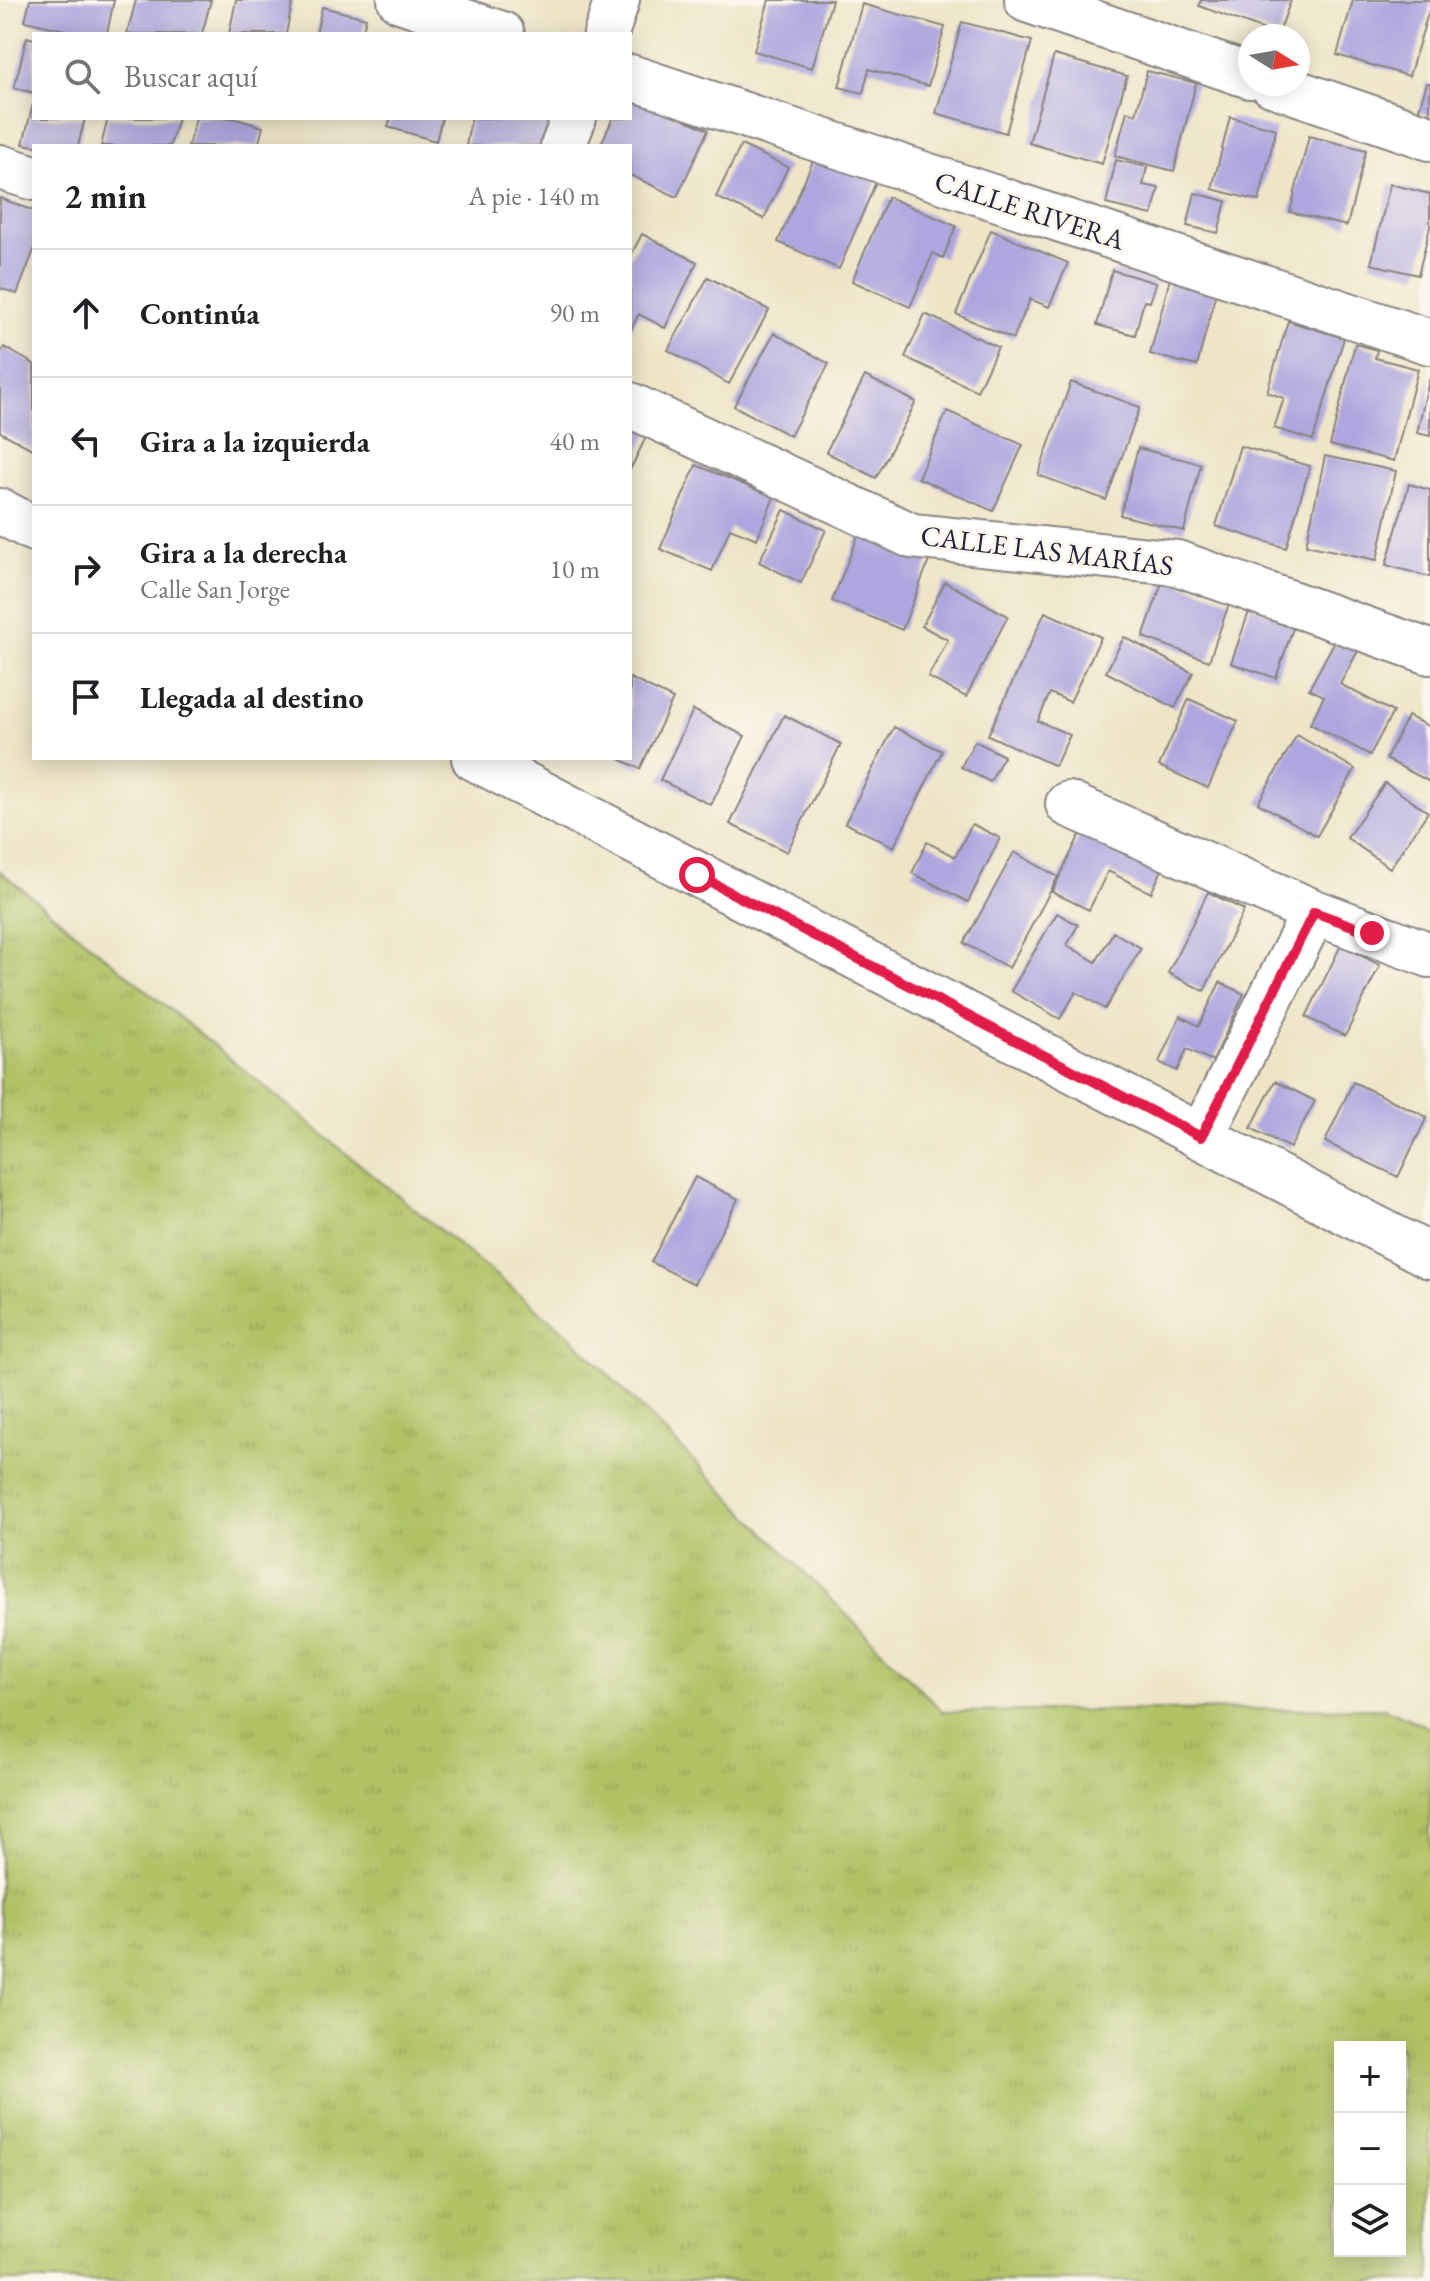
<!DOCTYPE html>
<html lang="es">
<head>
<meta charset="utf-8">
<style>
  body { margin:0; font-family:"EB Garamond",serif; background:#f6f6f6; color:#202124 }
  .controls { position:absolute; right:24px; bottom:24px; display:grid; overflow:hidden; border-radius:0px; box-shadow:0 4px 20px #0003 }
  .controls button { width:72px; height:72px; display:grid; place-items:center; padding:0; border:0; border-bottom:2px solid #e0e0e0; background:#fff; color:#202124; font:40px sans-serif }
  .compass { position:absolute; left:1238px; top:24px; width:72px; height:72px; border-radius:50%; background:#fff; box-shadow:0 4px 20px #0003; rotate:101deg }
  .stop { position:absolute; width:24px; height:24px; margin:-18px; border:6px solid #e11d48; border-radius:50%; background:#fff }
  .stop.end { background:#e11d48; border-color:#fff; box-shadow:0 2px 8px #0008 }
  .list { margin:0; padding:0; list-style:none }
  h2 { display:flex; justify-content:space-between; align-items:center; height:104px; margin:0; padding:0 32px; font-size:34px }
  h2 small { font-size:26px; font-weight:400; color:#757577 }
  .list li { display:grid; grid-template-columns:52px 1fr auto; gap:24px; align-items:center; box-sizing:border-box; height:128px; padding:0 32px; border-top:2px solid #e0e0e0 }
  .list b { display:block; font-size:30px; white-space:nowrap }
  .list p { margin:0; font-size:26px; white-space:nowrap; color:#757577 }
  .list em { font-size:26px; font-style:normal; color:#757577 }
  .icon { flex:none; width:44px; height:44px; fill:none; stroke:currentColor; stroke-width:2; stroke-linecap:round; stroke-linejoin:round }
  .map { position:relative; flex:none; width:1430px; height:2281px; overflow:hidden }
  .search { position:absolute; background:#fff; box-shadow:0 4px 20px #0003; left:32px; top:32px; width:600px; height:88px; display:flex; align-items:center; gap:20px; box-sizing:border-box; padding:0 28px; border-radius:0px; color:#757577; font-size:30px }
  .panel { position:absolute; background:#fff; box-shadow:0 4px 20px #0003; left:32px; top:144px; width:600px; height:616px; border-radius:0px }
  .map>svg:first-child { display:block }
  .grass { fill:url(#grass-tufts); stroke:#6a7250; stroke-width:2; fill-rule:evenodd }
  .building { fill:#aea6de }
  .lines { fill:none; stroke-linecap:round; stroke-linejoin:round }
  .minor-casing { stroke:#888481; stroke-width:48 }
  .minor { stroke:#fff; stroke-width:44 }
  .route { stroke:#e11d48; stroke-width:10 }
  .labels { text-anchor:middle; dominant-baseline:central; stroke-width:6; stroke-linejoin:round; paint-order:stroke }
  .street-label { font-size:28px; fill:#22223b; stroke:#fbf7ec }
</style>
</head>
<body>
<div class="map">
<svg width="1430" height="2281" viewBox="0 0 1430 2281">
  <defs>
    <pattern id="grass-tufts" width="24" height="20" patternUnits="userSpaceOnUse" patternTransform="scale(2)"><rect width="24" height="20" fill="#b1c265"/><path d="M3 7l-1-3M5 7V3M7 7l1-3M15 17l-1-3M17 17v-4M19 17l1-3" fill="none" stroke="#98a659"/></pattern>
  </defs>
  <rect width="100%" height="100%" fill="#fbf7ec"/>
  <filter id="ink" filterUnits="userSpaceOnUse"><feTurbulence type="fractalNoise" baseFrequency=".0125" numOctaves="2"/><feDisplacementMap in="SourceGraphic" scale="16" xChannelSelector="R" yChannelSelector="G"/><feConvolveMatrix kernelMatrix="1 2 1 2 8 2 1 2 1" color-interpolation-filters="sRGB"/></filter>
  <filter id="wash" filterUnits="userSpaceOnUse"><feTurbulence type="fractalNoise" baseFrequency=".006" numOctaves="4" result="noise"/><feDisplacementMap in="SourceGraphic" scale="32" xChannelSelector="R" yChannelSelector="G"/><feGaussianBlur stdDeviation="1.8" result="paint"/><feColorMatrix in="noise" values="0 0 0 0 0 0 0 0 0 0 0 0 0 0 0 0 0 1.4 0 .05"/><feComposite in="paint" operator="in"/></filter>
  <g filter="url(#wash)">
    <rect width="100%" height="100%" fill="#eee5c7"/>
    <path class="grass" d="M0 871 569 1335 943 1712 1384 1708 1430 1728V2281H0ZM1340 2047H1400V2251H1340Z"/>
    <g id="blocks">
      <path class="building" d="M30 0H114L107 34H83L25 21Z
        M136 0H211L202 34H127Z
        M236 0H293L286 34H229Z
        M769 0H832L812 68 754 51Z
        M1201 0H1291L1278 35 1199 6Z
        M1353 0H1430V7L1409 76 1337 55Z
        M862 4 945 27 928 86 869 69 863 93 839 87Z
        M322 7 366 18 362 34H316Z
        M962 22 1032 41 1006 133 936 113Z
        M27 37 34 39V93L14 88Z
        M1054 55 1127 76 1102 164 1029 143Z
        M1147 71 1196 83 1174 171 1115 156 1127 111 1136 114Z
        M1427 83H1430V115L1418 112Z
        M630 94 708 130 677 197 630 175V146H600L613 118H630Z
        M33 104 34 118H85L78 146H34L23 144Z
        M1230 117 1276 129 1259 201 1212 189Z
        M108 118H178L170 146H101Z
        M196 118H233L263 127 258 146H188Z
        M391 118H442L436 141 388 127Z
        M471 118H555L542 146H466Z
        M1309 136 1366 150 1347 226 1290 212Z
        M741 145 788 167 764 219 716 197Z
        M815 156 876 182 839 269 778 242Z
        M1116 160 1147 167 1143 185 1159 188 1152 215 1106 204Z
        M1390 184 1430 194V227L1418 275 1371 264Z
        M1195 193 1226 201 1218 233 1187 226Z
        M888 197 956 226 943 258 933 253 910 307 852 281Z
        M0 198 34 211V250L17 294 0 288Z
        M991 230 1068 263 1049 307 1030 299 1013 339 956 314Z
        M642 234 697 262 665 328 639 314 630 331V257Z
        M1112 270 1156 283 1150 302 1144 301 1135 335 1097 325Z
        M708 277 769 310 729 384 668 350Z
        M1170 279 1216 292 1197 366 1150 354Z
        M925 314 998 347 977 391 905 357Z
        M1288 321 1344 338 1313 440 1274 428 1284 398 1267 392Z
        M774 333 829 364 790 436 734 406Z
        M1355 344 1377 350 1375 358 1418 369 1394 461 1330 445Z
        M4 347 34 364V450L0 432V354Z
        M865 376 916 402 876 478 826 452Z
        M1429 380 1430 381V436L1417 433Z
        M1071 382 1140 407 1106 500 1038 475Z
        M947 411 1023 445 993 511 918 478Z
        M630 421 649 431 630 470Z
        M1240 446 1310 466 1286 548 1216 526Z
        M1138 448 1201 464 1184 531 1120 515Z
        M1325 456 1396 471 1377 560 1306 545Z
        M696 465 774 497 757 539 730 528 712 571 660 549Z
        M1409 484 1430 490V577L1386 565Z
        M784 510 826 530 801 583 759 562Z
        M860 531 930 558 902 630 832 601Z
        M1164 577 1230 601 1209 661 1143 637Z
        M945 582 1008 616 966 697 928 677 948 640 922 626Z
        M1251 606 1295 622 1276 678 1231 663Z
        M1045 612 1101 637 1070 702 1050 693 1038 721 1070 735 1055 766 988 735Z
        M1124 637 1193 673 1175 708 1106 672Z
        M1337 637 1359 649 1340 684 1393 712 1370 755 1310 724 1324 696 1309 689Z
        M630 678 673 699 640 769 618 758H630Z
        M1189 699 1238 721 1208 788 1159 766Z
        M693 710 745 736 711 805 660 780Z
        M784 715 841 744 787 852 730 824Z
        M1408 716 1430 727V782L1386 759Z
        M894 727 942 751 894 847 845 823Z
        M1297 735 1355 769 1317 836 1258 803Z
        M975 741 1004 756 990 782 961 767Z
        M1385 783 1428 812 1390 868 1347 838Z
        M972 824 1000 838 968 902 912 873 927 842 955 857Z
        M1084 826 1164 866 1151 893 1108 871 1089 910 1052 892Z
        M1014 852 1058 877 1009 968 964 943Z
        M1208 892 1244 910 1204 991 1168 973Z
        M1057 913 1078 925 1067 945 1096 962 1113 932 1141 948 1105 1009 1076 992 1060 1019 1011 991Z
        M1341 945 1380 965 1345 1036 1306 1017Z
        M1220 982 1244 994 1213 1061 1187 1049 1177 1071 1159 1062 1180 1016 1199 1026Z
        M1275 1081 1315 1101 1290 1148 1251 1128Z
        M1353 1082 1427 1117 1398 1177 1325 1142Z
        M695 1177 738 1199 694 1284 651 1262Z"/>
    </g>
  </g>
  <g filter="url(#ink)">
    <use href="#blocks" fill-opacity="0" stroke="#888481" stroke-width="2"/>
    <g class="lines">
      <defs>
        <path id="minor" d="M400 0 502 34
          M1027 0 1250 76
          M606 34 617 0
          M630 77 1430 342
          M1272 84 1430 138
          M563 146 574 118
          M0 167 34 178
          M630 405 912 536 1177 563 1430 652
          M0 511 34 529
          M474 758 1430 1256
          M1068 804 1314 912 1430 955
          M1201 1137 1314 912"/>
      </defs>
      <use href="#minor" class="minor-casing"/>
      <use href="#minor" class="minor"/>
    </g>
  </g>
  <g class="lines" filter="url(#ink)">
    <path class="route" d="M697 875 1201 1137 1314 912 1372 933"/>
  </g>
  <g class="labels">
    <g class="street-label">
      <text transform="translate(1030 210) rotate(18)">CALLE RIVERA</text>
      <text transform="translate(1047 550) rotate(7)">CALLE LAS MARÍAS</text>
    </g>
  </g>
</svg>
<div class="controls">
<button>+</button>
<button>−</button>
<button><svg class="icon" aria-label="layers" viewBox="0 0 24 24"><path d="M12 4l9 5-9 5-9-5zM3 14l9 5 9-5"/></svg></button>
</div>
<svg class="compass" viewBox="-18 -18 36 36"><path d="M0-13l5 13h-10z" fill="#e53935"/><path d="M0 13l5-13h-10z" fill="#757577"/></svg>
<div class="stop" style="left:697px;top:875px"></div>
<div class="stop end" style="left:1372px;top:933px"></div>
<div class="search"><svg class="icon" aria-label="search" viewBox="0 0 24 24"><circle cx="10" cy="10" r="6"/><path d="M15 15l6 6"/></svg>Buscar aquí</div>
<section class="panel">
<h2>2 min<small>A pie · 140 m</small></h2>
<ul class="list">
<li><svg class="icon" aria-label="ahead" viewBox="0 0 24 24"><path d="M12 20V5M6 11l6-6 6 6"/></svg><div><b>Continúa</b></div><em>90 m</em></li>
<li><svg class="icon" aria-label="left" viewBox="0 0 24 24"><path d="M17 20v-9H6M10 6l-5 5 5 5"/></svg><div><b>Gira a la izquierda</b></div><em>40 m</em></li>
<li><svg class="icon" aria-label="right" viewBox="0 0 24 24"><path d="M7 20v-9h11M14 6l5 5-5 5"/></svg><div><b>Gira a la derecha</b><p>Calle San Jorge</p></div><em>10 m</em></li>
<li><svg class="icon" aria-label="arrive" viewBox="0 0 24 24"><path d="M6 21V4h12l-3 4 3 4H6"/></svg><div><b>Llegada al destino</b></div></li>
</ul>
</section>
</div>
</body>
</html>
